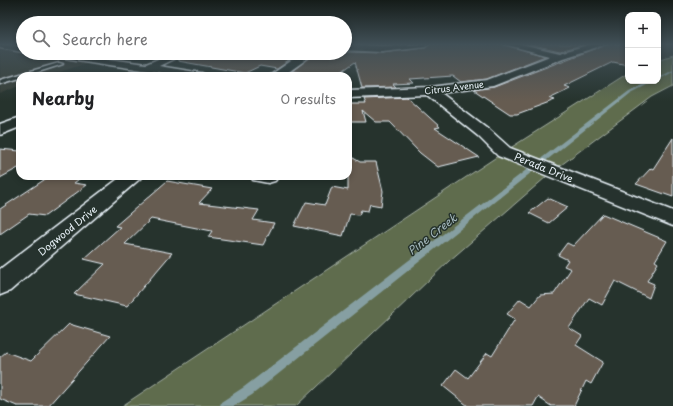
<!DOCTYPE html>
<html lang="en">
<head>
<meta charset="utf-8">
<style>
  body { margin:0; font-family:"Playpen Sans",sans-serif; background:#f6f6f6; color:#202124 }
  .controls { position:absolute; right:12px; top:12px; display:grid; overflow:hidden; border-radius:8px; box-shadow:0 2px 6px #0003 }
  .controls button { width:36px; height:36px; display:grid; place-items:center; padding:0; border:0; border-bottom:1px solid #e0e0e0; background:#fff; color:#202124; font:20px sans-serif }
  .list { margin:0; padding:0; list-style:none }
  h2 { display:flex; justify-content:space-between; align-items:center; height:52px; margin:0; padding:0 16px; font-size:17px }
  h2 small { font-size:13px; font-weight:400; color:#757577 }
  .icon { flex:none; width:22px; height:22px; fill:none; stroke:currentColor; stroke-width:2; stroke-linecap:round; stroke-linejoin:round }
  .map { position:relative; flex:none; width:673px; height:406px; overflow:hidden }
  .search { position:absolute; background:#fff; box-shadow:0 2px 6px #0003; left:16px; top:16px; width:336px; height:44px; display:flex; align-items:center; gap:10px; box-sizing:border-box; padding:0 14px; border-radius:22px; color:#757577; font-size:15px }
  .panel { position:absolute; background:#fff; box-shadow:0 2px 6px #0003; left:16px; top:72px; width:336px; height:108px; border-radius:12px }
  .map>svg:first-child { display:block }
  .built { fill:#393f38 }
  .green { fill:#5e6c4d; stroke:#a3aea2 }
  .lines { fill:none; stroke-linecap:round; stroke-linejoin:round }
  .stream { fill:#869fa2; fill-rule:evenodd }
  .building { fill:#665c51; stroke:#e8f1f8 }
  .service-casing { stroke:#e8f1f8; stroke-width:3 }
  .minor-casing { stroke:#e8f1f8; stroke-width:3 }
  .service { fill:#26332d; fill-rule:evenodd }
  .minor { fill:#26332d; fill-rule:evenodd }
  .labels { text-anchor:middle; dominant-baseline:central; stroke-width:3; stroke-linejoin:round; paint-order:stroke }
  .far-street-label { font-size:9px; fill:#e8f1f8; stroke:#26332d }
  .street-label { font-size:10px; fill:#e8f1f8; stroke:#26332d }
  .water-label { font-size:11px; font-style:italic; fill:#a6babf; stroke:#26332d }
</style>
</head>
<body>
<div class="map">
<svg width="673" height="406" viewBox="0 0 673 406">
  <rect width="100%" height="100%" fill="#26332d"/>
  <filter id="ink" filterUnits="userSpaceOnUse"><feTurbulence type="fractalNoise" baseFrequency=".025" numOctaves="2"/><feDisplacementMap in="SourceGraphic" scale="8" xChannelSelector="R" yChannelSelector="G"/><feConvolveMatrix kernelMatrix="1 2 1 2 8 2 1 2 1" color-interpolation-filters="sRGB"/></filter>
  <g filter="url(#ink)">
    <path class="built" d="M0 44H23V53H118L47 76H20V86L0 94Z"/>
    <path class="green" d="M673 55V86L652 97 553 171 449 261 296 406H122L504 152 628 73V81H658V60Z"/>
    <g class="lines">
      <path class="stream" d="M673 70V72L658 80V78Z
        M650 81H655L631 93 252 395 234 406H220L221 402 244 387 629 91Z"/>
    </g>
    <path class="building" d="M430 44H503L545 56 487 79 461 82 453 76 410 79 414 83 393 84 396 87 362 88 355 62 341 72 337 71 329 76 292 71 316 53H345V52L382 53 425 48Z
      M529 44H585L560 51Z
      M607 44H628V65L613 62 564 86 570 88 549 98 555 100 517 114H510L474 90 494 87Z
      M187 53H300L277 69 260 66 245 73 178 61V59Z
      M407 97 440 127 435 128 479 157 438 167 420 153 390 122H376L363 111 366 122H348V104H366L364 99Z
      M673 138V197L636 184 651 168 653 169Z
      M0 149 20 151V167L0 178Z
      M348 155 360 162H376L383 191 381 206 370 204 368 211 361 210 359 215 350 214 343 236 294 226 306 202 325 205 332 187 348 190Z
      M50 176H83L74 183 87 185 45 216 29 214 0 234V209Z
      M167 181 212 189 199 203 259 210 253 220 274 223 263 245 208 237 212 231 151 219 125 244 172 253 127 306 74 294 105 264 84 259 120 227 115 226Z
      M548 198 568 207 549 223 529 213Z
      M603 214 667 241 655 261 658 263 647 281 654 284 649 298 615 281 602 305 589 298 569 328 582 336 576 345 603 362 591 384 586 381 574 406H551L538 397 533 406H468L443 386 456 369 468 378 487 353 492 356 515 319 507 314 520 299 531 306 540 295 554 294 571 269 564 266 568 260 558 255 567 243 573 246Z
      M69 324 110 336 48 406H17L0 399V357L6 352 31 361Z"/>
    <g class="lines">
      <defs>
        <path id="service" d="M59 63 63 64 26 76H20V78L0 84V80Z"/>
        <path id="minor" d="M0 44 23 46V52L0 48Z
          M345 44 382 46 429 44 425 47 382 52 345 50Z
          M504 44H521L560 53 591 44H606L563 58 493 86 441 93 490 130 510 148 673 211V226L498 156 478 136 427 95 348 98V90L430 87 487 80 550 56Z
          M42 53H65L146 64 173 53H186L159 66 202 73 208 76H182L44 55Z
          M303 53H315L283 76H269Z
          M20 117V127L0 135V124Z
          M122 176H143L10 291 0 295V269Z
          M251 176H277L278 177 275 181 268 183 253 180Z"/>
      </defs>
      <use href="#service" class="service-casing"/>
      <use href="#minor" class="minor-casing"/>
      <use href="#service" class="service"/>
      <use href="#minor" class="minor"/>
    </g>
  </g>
  <linearGradient id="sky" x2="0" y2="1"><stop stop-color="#151c19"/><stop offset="0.44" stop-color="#415057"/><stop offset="1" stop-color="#415057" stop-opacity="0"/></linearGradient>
  <rect width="673" height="101" fill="url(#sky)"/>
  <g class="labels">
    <g class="far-street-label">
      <text transform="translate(454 87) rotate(-7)">Citrus Avenue</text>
    </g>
    <g class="street-label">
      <text transform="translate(544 167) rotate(22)">Perada Drive</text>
      <text transform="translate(67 230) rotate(-39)">Dogwood Drive</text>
    </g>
    <g class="water-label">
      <text transform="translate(432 234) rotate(-38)">Pine Creek</text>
    </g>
  </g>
</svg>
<div class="controls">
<button>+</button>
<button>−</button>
</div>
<div class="search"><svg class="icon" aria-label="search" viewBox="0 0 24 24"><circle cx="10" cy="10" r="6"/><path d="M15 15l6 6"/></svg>Search here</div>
<section class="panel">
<h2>Nearby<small>0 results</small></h2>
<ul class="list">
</ul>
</section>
</div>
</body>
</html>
